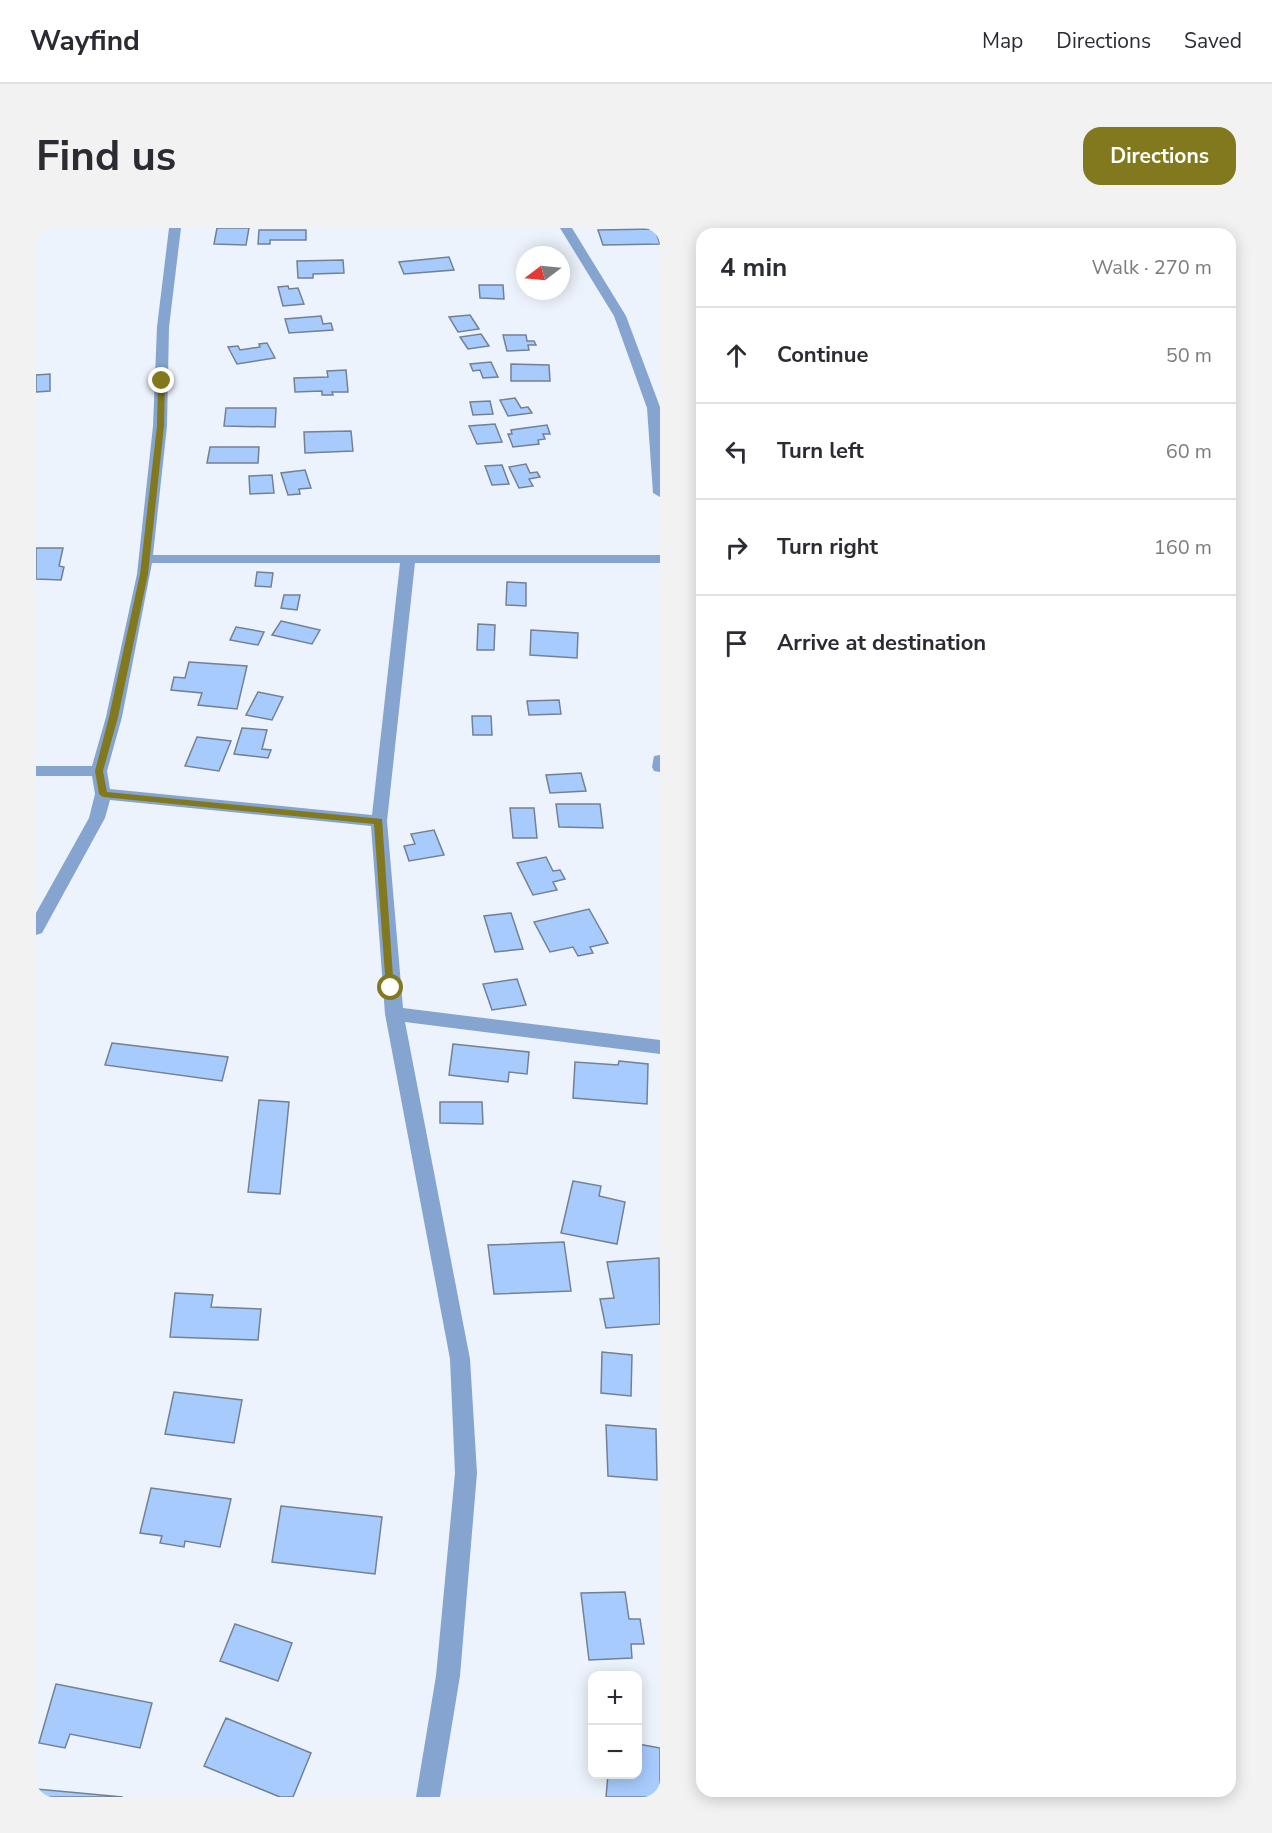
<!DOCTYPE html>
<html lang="en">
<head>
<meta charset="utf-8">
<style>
  body { margin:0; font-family:"Nunito Sans",sans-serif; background:#f2f2f3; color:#2b2b33 }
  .controls { position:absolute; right:18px; bottom:18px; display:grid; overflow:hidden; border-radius:12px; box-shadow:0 3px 15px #0003 }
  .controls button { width:54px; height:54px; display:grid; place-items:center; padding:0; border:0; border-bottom:2px solid #e1e1e2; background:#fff; color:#2b2b33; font:30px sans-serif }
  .compass { position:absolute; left:480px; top:18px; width:54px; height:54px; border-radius:50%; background:#fff; box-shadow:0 3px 15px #0003; rotate:254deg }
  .stop { position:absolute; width:18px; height:18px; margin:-14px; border:4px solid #82781d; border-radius:50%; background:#fff }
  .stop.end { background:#82781d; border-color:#fff; box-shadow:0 2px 6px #0008 }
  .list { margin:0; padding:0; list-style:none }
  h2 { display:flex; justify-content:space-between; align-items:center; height:78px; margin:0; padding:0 24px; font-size:26px }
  h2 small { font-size:20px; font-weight:400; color:#7c7c81 }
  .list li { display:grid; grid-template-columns:39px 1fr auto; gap:18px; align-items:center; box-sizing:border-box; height:96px; padding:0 24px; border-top:2px solid #e1e1e2 }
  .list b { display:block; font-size:22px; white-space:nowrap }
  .list em { font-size:20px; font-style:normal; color:#7c7c81 }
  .icon { flex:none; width:33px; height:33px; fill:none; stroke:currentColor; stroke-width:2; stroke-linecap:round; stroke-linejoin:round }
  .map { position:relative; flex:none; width:624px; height:1569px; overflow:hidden; border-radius:18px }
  header { display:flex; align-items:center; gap:36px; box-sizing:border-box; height:84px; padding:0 30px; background:#fff; border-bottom:2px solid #e1e1e2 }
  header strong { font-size:28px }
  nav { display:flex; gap:33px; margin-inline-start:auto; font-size:21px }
  .intro { display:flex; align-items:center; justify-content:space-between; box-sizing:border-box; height:144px; padding:0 36px }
  h1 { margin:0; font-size:42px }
  .button { padding:15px 27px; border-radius:18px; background:#82781d; color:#fff; font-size:21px; font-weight:700 }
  main { display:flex; gap:36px; padding:0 36px }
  aside { flex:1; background:#fff; border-radius:18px; box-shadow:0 3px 15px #0003 }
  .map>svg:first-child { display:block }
  .building { fill:#a6cbfc; stroke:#738194; stroke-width:1.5 }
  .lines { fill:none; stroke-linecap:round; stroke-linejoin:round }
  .street { fill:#85a4cf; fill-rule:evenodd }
  .route { fill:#82781d }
</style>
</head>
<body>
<header>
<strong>Wayfind</strong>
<nav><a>Map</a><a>Directions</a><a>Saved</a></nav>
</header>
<div class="intro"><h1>Find us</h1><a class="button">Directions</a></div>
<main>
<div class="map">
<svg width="624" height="1569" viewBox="0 0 624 1569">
  <rect width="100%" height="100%" fill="#edf3fc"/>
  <path class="building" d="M181 0H213L210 17 178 16Z
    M619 1 624 16 567 17 562 2Z
    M223 2H270V12H234V16H222Z
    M413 29 418 42 368 46 363 34Z
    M307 32 308 45 277 46V50H262L261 33Z
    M443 57H467L468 71 444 70Z
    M252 58 253 61 262 60 268 76 247 78 242 59Z
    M434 87 443 101 422 104 413 89Z
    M285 88 287 96 295 95 297 102 253 105 249 91Z
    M445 106 453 118 432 121 424 109Z
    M467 107H490L491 113H498L500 117H492L493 122 471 123Z
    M231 115 239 130 201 136 192 119 202 118 204 122 224 119 223 116Z
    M455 134 462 149 447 150 444 142 437 143 434 136Z
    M475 136 513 137 514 153H475Z
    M310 142 312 164H296L297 167H286V163L259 164 258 150 292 149 291 143Z
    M14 146V163L0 164V147Z
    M479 170 485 180 492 179 496 185 472 188 464 172Z
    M454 173 457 186 437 187 434 174Z
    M190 180H240L239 199 188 198Z
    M459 196 466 214 441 216 433 198Z
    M511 197 514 206H507L509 211 502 212 503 216 477 219 472 206H476L475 202Z
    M315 203 317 223 269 225 268 204Z
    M174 219H223L222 235H171Z
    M490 236 494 245 501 244 504 249 493 251 497 258 483 260 473 239Z
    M466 237 473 256 456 257 449 238Z
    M269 242 275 260 263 261 264 266 252 267 245 245Z
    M236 247 238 265 214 266 213 248Z
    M0 320H27L23 338 28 339 25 352 0 351Z
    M221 344 237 345 235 359 219 358Z
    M471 354 490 355V378L470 377Z
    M248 367H264L261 382 245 380Z
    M245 393 284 402 276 416 236 407Z
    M442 396 459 397 458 422H441Z
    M200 399 228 404 222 417 194 412Z
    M495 402 542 405 541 430 494 427Z
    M153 434 211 438 201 481 162 477 166 465 135 462 138 449 149 450Z
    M222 464 247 469 236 492 210 487Z
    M523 472 525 486 493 487 491 473Z
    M436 488H455L456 507H437Z
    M206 500 231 502 226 521 235 522 232 530 198 526Z
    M161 509 195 513 183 543 149 538Z
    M545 545 550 563 514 565 510 547Z
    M520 576H564L567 600 523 599Z
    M474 580H498L501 610H477Z
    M398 602 408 627 373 633 368 618 379 616 375 606Z
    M510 629 517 643 524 642 529 651 517 654 521 662 497 667 481 635Z
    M553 681 572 715 554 719 557 725 542 728 537 719 514 724 498 694Z
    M475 685 487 721 459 724 448 688Z
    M481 751 490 777 456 782 447 756Z
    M76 815 192 829 186 853 69 837Z
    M417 816 493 824 491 846 473 844 472 854 413 847Z
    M583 833 612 836 611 876 537 870 539 834 582 837Z
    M223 872 253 874 244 966 212 964Z
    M404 874H446L447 896 404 895Z
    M537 953 565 958 563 968 589 974 581 1016 525 1005Z
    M528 1014 535 1063 458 1066 452 1017Z
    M623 1030 624 1096 570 1100 564 1071 578 1070 571 1034Z
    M139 1065 177 1067 175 1079 225 1081 222 1112 134 1109Z
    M566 1124 596 1127 595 1168 565 1165Z
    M138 1164 206 1172 198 1215 129 1206Z
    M570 1197 620 1201 621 1252 572 1248Z
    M115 1260 195 1271 184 1319 149 1313 148 1319 124 1315 126 1308 104 1305Z
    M245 1278 346 1289 339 1346 236 1334Z
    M589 1364 593 1391H604L608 1416H595L596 1430 553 1432 545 1365Z
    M199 1396 256 1415 242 1453 184 1433Z
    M20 1456 116 1475 104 1520 34 1506 29 1520 3 1515Z
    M190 1490 275 1525 257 1569H244L168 1538Z
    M602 1516 624 1520V1569H570L572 1546H602Z
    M0 1561 87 1569H0Z"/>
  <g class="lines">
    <path class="street" d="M133 0H145L133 99 131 198 117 327H624V335H379L351 593 367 780 624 812V826L369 794 434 1131 441 1245 424 1448 404 1569H380L400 1448 419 1245 414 1131 349 786 335 598 74 572 69 590 6 705 0 707V685L53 590 59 566 56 548H0V538H56L70 489 101 346 117 198 121 99ZM116 335H364L336 587 74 561 71 543 86 489Z
      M524 0H536L590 88 624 179V269L617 265 611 180 578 88Z
      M624 527V544L618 543 616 539 618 528Z"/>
  </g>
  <path class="route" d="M126 151 129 153 128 198 112 346 82 489 67 543 71 564 346 591 358 763H351L350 760 338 596 67 569 63 566 59 543 73 489 104 346 121 198 122 153Z"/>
</svg>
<div class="controls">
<button>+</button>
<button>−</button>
</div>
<svg class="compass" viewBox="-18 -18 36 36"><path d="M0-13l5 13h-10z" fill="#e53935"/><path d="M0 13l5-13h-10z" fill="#7c7c81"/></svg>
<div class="stop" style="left:355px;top:760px"></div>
<div class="stop end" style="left:126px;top:153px"></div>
</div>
<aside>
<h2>4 min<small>Walk · 270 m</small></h2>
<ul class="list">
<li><svg class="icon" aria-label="ahead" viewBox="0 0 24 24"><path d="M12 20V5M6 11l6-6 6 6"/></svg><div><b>Continue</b></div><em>50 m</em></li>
<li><svg class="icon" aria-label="left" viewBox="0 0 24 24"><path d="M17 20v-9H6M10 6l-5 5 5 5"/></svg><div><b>Turn left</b></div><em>60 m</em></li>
<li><svg class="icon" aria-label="right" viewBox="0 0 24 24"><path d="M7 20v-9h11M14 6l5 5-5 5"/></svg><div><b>Turn right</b></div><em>160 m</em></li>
<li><svg class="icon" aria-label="arrive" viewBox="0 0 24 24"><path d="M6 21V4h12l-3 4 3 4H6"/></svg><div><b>Arrive at destination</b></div></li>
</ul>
</aside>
</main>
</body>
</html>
